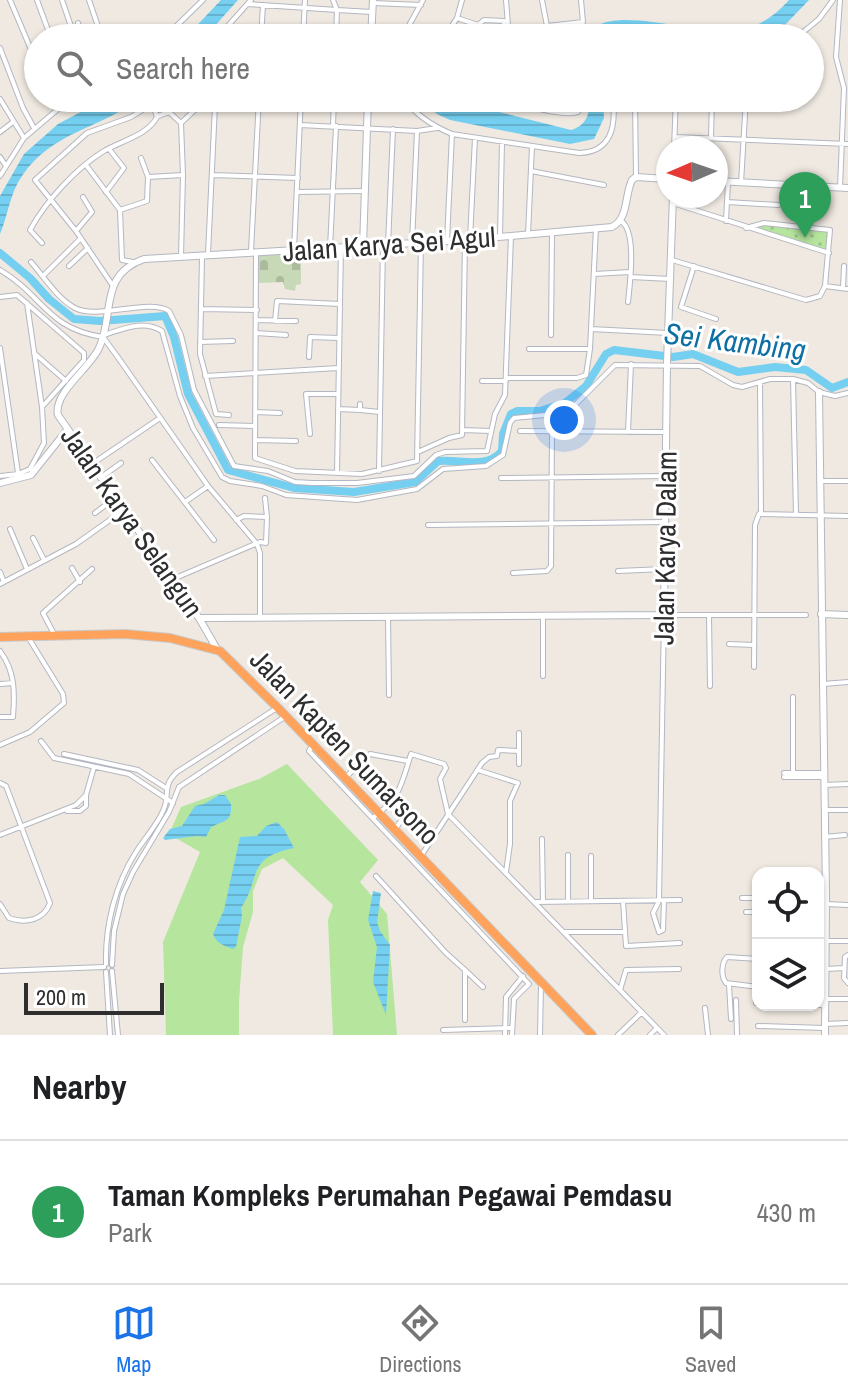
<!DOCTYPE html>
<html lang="en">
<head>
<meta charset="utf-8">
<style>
  body { margin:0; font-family:"Archivo Narrow",sans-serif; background:#f2f2f2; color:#202124 }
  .controls { position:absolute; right:24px; bottom:24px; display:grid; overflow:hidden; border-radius:16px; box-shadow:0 2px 6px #0004 }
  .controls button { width:72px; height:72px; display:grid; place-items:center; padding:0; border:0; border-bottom:2px solid #e0e0e0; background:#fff; color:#202124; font:40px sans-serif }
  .compass { position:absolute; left:656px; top:136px; width:72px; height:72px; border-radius:50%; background:#fff; box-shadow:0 2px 6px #0004; rotate:268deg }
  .scale { position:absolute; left:24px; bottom:20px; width:140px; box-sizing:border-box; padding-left:8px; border:4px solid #2e2e2e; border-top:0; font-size:22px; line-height:28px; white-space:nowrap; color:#2e2e2e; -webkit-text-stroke:6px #fff; paint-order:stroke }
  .you { position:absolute; left:564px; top:420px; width:28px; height:28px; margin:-20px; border:6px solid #fff; border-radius:50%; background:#1a73e8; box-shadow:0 0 0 12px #1a73e833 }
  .badge { display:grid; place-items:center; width:52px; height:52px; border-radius:50%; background:#1a73e8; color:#fff; font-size:26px; font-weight:700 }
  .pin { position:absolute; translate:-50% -66px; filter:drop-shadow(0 2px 4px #0008) }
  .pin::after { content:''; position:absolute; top:42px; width:28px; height:24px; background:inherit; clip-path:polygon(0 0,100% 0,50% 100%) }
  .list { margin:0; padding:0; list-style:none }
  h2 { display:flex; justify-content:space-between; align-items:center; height:104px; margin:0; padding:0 32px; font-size:34px }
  h2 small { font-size:26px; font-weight:400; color:#757577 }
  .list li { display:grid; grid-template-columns:52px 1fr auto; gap:24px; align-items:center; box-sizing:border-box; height:144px; padding:0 32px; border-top:2px solid #e0e0e0 }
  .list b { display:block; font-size:30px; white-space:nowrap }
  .list p { margin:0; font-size:26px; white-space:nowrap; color:#757577 }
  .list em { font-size:26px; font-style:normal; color:#757577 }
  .icon { flex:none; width:44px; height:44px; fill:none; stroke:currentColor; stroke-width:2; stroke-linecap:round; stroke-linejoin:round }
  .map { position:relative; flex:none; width:848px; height:1035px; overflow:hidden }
  .search { position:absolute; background:#fff; box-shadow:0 2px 6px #0004; left:24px; right:24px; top:24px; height:88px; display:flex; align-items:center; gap:20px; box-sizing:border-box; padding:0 28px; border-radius:44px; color:#757577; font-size:30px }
  .sheet { height:248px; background:#fff }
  nav { display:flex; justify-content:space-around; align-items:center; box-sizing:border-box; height:112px; border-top:2px solid #e0e0e0; background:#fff; font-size:22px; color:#757577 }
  nav a { display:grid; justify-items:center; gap:4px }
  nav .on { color:#1a73e8 }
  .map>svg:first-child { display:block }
  .grass { fill:#b6e59e }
  .cemetery { fill:url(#cemetery-stones) }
  .park { fill:url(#park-dots) }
  .water { fill:url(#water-rules) }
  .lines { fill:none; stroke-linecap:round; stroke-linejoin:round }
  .river { stroke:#75cff0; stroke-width:8 }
  .street-casing { stroke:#b4b7c1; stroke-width:6 }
  .secondary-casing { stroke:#b4b7c1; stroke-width:8 }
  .highway-casing { stroke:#c9c9c9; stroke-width:10 }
  .street { stroke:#fff; stroke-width:4 }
  .secondary { stroke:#fff; stroke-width:6 }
  .highway { stroke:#ffa35c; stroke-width:8 }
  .labels { text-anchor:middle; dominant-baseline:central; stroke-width:6; stroke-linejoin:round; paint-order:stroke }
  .street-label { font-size:28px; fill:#2e2e2e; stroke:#fff }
  .water-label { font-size:30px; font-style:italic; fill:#0d6fa3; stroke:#fff }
</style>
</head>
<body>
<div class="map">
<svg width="848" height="1035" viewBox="0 0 848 1035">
  <defs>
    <pattern id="cemetery-stones" width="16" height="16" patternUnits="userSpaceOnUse" patternTransform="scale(2)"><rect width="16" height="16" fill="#c8d9b8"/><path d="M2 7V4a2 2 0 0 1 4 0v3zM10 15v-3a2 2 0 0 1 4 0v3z" fill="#acbb9e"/></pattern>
    <pattern id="park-dots" width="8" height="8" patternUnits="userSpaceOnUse" patternTransform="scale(2)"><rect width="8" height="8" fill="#b6e59e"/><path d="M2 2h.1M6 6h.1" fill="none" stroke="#9dc588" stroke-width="1.8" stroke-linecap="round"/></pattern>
    <pattern id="water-rules" width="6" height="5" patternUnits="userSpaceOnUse" patternTransform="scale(2)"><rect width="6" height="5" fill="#75cff0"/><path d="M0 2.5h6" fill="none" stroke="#66b2ce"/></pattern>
  </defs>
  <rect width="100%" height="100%" fill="#efe9e1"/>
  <path class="grass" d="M287 764 378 860 360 882 387 914 397 1035H333L328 920 333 905 283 858 262 869 253 891V912L243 947 239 1001V1035H166L163 942 200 852 169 834 181 807 259 779Z"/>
  <path class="cemetery" d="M301 252V284L296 285 295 291 285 289 283 282 259 283 258 255Z"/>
  <path class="park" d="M764 223 829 231 828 253 750 228Z"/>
  <path class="water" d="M221 0H238L204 38H185Z
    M789 0H809L782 28 760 38H687L633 28 605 32 600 38H585C602 0 692 34 729 32 754 30 773 18 789 0Z
    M107 98H140C101 129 52 131 22 176 10 193 8 215 0 234V196L24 154 58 124Z
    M418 98H443L571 130C587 125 590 114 589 98H603L604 118 594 139 570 144 450 120 437 114Z
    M219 795H225L231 804C232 822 225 820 211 827L206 837 197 836 165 840 163 838 170 829 182 826 195 806 204 804Z
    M277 822 284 829 294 848C245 858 262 877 241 908L242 916 236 947 233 949C224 946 216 943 213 934L224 910 240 837 257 836 266 826Z
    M373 891 381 893 377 922 380 931 390 945 386 1015 373 982 377 947 368 920Z"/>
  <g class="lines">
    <path class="river" d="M0 253 30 278 49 299 74 319 100 321 165 316 174 337 188 394 228 470 294 488 354 492 415 482 438 461C460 459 486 470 502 451L503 434 511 414 517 411H540L565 403 586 386 606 354 614 350 673 357 693 354 738 372 775 367 806 370 832 388 848 382"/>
    <defs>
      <path id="street" d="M10 0 35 59
        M37 0 51 38
        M62 0 75 38
        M89 0 102 38
        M333 0 337 10 372 12
        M506 0 509 38
        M542 0 547 26 583 22 577 38
        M581 0 583 22
        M373 3 421 5
        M248 4 337 10 336 38
        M457 18 478 25 484 20 504 21V38
        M78 23 83 38
        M231 24 233 38
        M549 26 550 38
        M372 31 403 33
        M233 33 303 37
        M164 38 203 0
        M217 38 251 0
        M261 38 263 5
        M303 38 305 0
        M402 38 423 0
        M444 38 457 18 462 0
        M473 38 478 25
        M621 38 643 36 654 38
        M796 38 819 19 833 0
        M0 48 23 108 34 128
        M404 98C415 115 433 126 452 134L579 153C612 152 616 126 613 98
        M507 98C518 105 566 117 578 112L579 98
        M635 98 636 177
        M0 99 24 138
        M746 109H779L781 98
        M158 116 169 112 181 123
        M181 123 202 103 301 107
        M300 125 417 131 437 128
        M333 126 334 98
        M0 132 13 122
        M675 137 848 144
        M711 138 712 98
        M674 148 676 98
        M0 157 6 166
        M86 165 120 210 122 260 133 262
        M531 171 604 185
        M213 175 298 178
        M0 176 24 138 71 98
        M148 177 183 175
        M741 183 746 98
        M840 188 844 88 836 57 840 0
        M106 192 124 168 109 149
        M297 192 364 191
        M727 202 778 205
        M673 203 829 253
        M120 210 147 201 148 177 141 158
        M621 221C637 231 630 283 628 302
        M726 221 728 182
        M76 231 92 212 83 197
        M528 235 532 146
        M500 236 502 142
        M470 239 475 138
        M447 241 452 134
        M42 243 30 230C46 201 76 168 104 151 121 141 148 135 157 117L153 105
        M412 243 417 131
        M388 245 393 129
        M330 248 336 126
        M294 250 301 98
        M251 251 259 98
        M208 254 215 105
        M256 254 255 458 295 471 362 474 417 461 421 243
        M181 256 183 175 181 123
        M202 257 200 354 216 414 229 415
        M672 260 806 300 820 296 825 286 830 230 764 223 746 228
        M31 262C44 277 58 299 75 308 97 320 149 298 169 311L181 335 194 390 234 466 268 471 295 482 312 483H357L414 476 436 455 445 452 487 451 495 414 505 395 511 236
        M69 266 88 248
        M694 266 681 307 716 319
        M0 270C43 295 47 329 103 337L117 356 208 486 257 544 260 553V616
        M594 274 630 272
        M43 276 81 238
        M631 277 671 279
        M113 286 76 231 35 180 87 133 131 117 162 98
        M825 286 848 289
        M843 288 844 266
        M0 297 17 295 84 353V360L42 407
        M201 309 257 310
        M256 320 296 321
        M275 321 277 301 340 304
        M591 329 668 333
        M256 333 286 335
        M104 335C123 329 143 319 162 331L180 396 193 428 222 477 230 481 262 486 286 495 357 500 417 489 443 469 486 466 503 455 510 423 514 418 556 414 576 404 615 365 700 366 733 385 742 387 770 379H793L808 383 819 392 835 396 848 393
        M551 335 552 233
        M200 342 233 341
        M0 348 18 473
        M529 349H590
        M34 353 66 381
        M309 357 310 337 339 338
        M205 376 338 368
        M506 378H577L586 375 590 349 596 228
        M793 379 796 515
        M482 381H506
        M760 382 761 514
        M360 404V410L380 412
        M338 409 360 410
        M255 412 280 413
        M219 425 255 426
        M463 430 491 431
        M520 431 666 432
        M628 432 631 364
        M310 434 306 394H338
        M255 440 296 441
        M420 451 449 438 462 435 465 240
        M152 460 214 540
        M92 464 160 418
        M379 471 383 245
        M337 473 341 247
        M0 476 18 474 30 469 44 443 42 407 27 303
        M100 478 121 463
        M501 478 665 476
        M821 481H848
        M265 498 267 517
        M185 502 208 486
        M95 513 115 498
        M428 525 664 522
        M10 529 27 569
        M33 538 44 560
        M72 568 80 582
        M618 571 664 569
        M0 572 4 582
        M513 573 547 571 551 566 552 432
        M173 579 260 542 266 543 267 517 244 516 236 520
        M0 584 76 544 124 510
        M709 615 710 686
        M388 616 389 695
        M543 617V676
        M54 634 43 613 92 569
        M729 644 754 645
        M0 651C15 671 15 692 13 717H0
        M754 667 755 525 759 514 848 516
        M0 684 13 683
        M823 684 848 682
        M793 697V773
        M41 741 54 758 129 774 173 803
        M313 744 309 751 529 984
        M0 745 30 732 64 703 63 694 28 637
        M519 751V764
        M64 754 138 770 166 788
        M478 770 518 783 510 801V844L506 872
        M784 773H824
        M346 777 370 754 408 761
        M784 777H824
        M0 783 6 786 50 903C44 920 26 924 9 918L0 904
        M824 785 848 784
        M824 810H848
        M67 811H80L86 806V795
        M373 818C401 797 401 785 411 754L444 764 446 768 440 779 448 814 664 1035
        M396 828 409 809
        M0 835 76 805 86 795 94 767
        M824 837 845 835
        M542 839 543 902
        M421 856 482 763 489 757 497 756 498 750 519 751V733
        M591 856V901
        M376 876 446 953 465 970V1020
        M742 898H758
        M568 901V855
        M623 901 626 946 680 943
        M535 902 680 900
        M826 904 848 905
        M746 912H758
        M565 932H624
        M659 932 653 913 659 901 664 615H806
        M659 932 663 930 664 901
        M756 932H758
        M826 941H848
        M848 955 845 957 844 978 848 983
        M758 959 727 957C721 963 721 977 726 983L758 987
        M106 964C105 926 115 885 136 852 145 838 157 825 163 811 171 794 161 787 177 772L277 708
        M112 965 114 931 123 894 133 872 169 812 179 787 286 716
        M826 969 844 968
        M465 970 483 987
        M0 971 104 967
        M112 971 118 1035
        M106 972 110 1035
        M729 985 731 1019
        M620 990 626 970 679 969
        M826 999H848
        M736 1000 737 1035
        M756 1003H758
        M815 1005H825
        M705 1008 708 1035
        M824 1024 848 1023
        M758 1026 824 1028
        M443 1030 512 1028
        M505 1035 506 997 523 976
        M512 1035 514 999 529 984
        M540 1035 541 984
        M618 1035 642 1012
        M650 1035 657 1028"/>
      <path id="secondary" d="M371 38 373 0
        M716 181 848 188
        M363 247 368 98
        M819 392 826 896 825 1035
        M0 483 31 475 67 430
        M821 614 848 615
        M199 618 664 615 667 363 673 196
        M217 649 199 618 58 415C53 393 90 368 99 348 115 315 98 275 144 259L465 240 612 227C629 218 624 197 632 180L636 177 668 179"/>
      <path id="highway" d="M0 637 125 634 170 638 220 651 278 708 592 1035"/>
    </defs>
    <use href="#street" class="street-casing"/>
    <use href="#secondary" class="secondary-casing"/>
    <use href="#highway" class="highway-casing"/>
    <use href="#street" class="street"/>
    <use href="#secondary" class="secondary"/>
    <use href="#highway" class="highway"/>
  </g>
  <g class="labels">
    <g class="street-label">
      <text transform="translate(389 244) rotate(-4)">Jalan Karya Sei Agul</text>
      <text transform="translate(132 522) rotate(55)">Jalan Karya Selangun</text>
      <text transform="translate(665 548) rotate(-89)">Jalan Karya Dalam</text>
      <text transform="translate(345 747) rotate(46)">Jalan Kapten Sumarsono</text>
    </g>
    <g class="water-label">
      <text transform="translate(735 341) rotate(7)">Sei Kambing</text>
    </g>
  </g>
</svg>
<div class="controls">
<button><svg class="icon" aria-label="locate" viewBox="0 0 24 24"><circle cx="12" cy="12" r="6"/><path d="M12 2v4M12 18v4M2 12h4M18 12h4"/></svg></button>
<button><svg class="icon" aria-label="layers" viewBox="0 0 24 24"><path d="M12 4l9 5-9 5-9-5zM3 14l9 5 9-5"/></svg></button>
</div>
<svg class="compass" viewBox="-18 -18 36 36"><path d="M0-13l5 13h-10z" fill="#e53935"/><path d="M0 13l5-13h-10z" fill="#757577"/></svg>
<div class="scale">200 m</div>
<div class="you"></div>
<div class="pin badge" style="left:805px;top:238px;background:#2e9e5b">1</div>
<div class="search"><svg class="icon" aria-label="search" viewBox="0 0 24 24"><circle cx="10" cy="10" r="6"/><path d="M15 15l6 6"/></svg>Search here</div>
</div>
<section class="sheet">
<h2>Nearby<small></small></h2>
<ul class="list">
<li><span class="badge" style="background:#2e9e5b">1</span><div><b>Taman Kompleks Perumahan Pegawai Pemdasu</b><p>Park</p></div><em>430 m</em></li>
</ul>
</section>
<nav>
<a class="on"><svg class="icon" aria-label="map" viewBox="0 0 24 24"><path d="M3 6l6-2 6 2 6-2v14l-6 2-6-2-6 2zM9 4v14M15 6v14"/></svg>Map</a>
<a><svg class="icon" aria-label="directions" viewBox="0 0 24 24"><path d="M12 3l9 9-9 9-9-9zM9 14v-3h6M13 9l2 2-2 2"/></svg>Directions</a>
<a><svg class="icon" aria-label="saved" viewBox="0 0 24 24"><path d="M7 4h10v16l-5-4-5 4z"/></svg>Saved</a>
</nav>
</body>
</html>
